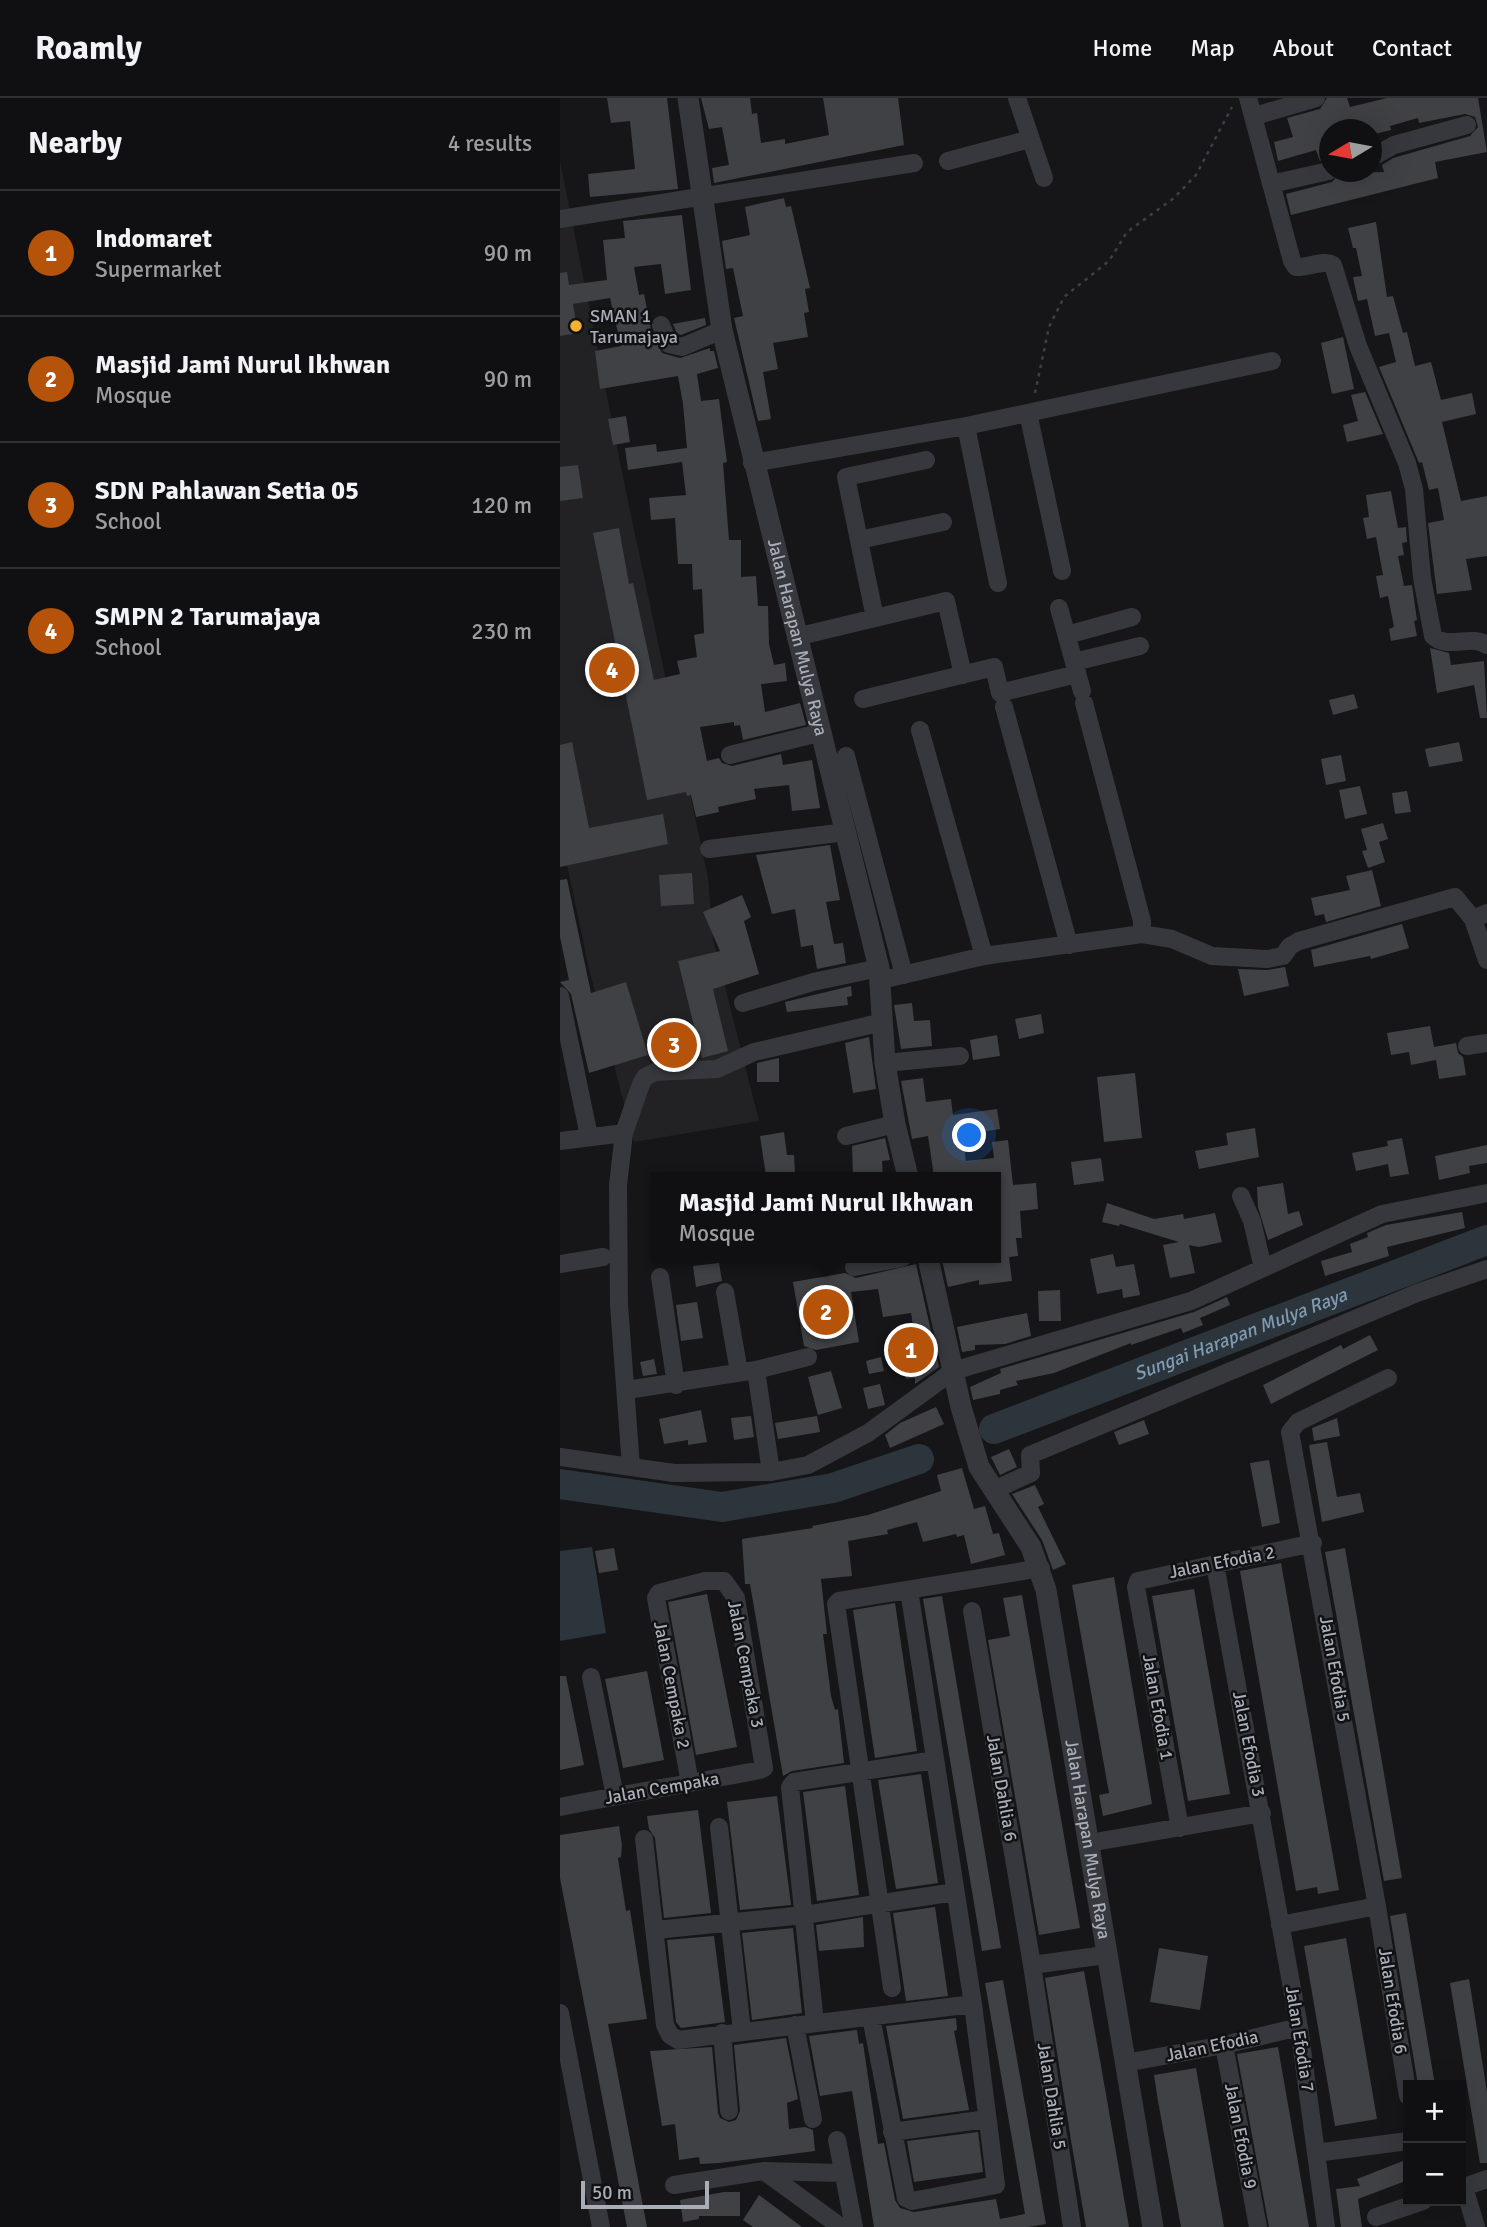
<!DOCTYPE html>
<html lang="en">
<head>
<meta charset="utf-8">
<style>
  body { margin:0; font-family:Signika,sans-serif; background:#19191b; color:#f1f3f6 }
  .controls { position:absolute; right:21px; bottom:21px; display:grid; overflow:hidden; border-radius:0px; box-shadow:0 7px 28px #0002 }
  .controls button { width:63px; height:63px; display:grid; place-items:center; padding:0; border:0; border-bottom:2px solid #303032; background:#101012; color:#f1f3f6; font:35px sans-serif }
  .compass { position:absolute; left:759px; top:21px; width:63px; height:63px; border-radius:50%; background:#101012; box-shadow:0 7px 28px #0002; rotate:260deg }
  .scale { position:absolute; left:21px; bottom:18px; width:128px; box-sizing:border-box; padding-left:7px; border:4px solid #a8adb8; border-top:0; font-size:19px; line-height:24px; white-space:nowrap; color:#a8adb8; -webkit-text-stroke:5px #111113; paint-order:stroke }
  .you { position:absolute; left:410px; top:1038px; width:24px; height:24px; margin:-18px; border:5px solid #fff; border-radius:50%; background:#1a73e8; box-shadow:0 0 0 10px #1a73e833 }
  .badge { display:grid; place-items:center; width:46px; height:46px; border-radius:50%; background:#b45309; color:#fff; font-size:23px; font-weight:700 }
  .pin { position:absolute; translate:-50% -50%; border:4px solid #fff; box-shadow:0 2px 7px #0006 }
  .popup { position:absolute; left:91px; top:1074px; width:350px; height:91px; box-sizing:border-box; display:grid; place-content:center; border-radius:0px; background:#101012; filter:drop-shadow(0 2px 5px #0005); font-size:23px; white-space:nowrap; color:#9c9d9f }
  .popup b { font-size:26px; color:#f1f3f6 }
  .popup::after { content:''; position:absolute; left:50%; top:100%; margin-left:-14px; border:14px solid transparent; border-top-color:#101012 }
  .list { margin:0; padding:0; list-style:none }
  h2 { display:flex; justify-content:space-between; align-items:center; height:91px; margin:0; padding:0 28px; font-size:30px }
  h2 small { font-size:23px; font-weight:400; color:#9c9d9f }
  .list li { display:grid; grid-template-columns:46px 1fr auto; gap:21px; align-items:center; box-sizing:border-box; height:126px; padding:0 28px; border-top:2px solid #303032 }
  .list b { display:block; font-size:26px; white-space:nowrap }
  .list p { margin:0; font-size:23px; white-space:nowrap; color:#9c9d9f }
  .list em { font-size:23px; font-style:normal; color:#9c9d9f }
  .map { position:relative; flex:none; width:927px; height:2129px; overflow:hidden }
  header { display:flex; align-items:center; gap:42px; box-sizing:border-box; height:98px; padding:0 35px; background:#101012; border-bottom:2px solid #303032 }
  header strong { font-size:33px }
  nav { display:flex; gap:38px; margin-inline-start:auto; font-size:24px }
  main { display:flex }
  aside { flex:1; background:#101012 }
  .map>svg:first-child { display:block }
  .built { fill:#222225 }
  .water { fill:#2c353c }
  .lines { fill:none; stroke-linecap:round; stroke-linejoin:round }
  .river { stroke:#2c353c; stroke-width:30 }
  .building { fill:#404145 }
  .path { stroke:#3d3f44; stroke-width:2.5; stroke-dasharray:3.5 5; stroke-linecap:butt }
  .minor { stroke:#37383d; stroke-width:18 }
  .tertiary { stroke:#37383d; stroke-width:21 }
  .poi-dot { fill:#f2b134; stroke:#111113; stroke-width:2.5 }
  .labels { text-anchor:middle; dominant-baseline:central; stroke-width:5; stroke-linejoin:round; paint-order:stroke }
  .poi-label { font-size:18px; fill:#a8adb8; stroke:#111113; text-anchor:start }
  .street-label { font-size:18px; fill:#a8adb8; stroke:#111113 }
  .water-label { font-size:19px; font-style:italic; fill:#7f9bb3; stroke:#111113 }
</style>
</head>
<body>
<header>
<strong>Roamly</strong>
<nav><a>Home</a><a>Map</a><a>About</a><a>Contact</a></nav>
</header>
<main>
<aside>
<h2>Nearby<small>4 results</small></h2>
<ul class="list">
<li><span class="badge">1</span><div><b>Indomaret</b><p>Supermarket</p></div><em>90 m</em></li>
<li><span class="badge">2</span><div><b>Masjid Jami Nurul Ikhwan</b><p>Mosque</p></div><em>90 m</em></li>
<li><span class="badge">3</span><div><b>SDN Pahlawan Setia 05</b><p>School</p></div><em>120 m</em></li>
<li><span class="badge">4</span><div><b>SMPN 2 Tarumajaya</b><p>School</p></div><em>230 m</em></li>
</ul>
</aside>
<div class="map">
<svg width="927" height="2129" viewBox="0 0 927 2129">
  <rect width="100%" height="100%" fill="#161618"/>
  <path class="built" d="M0 63 66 394 148 780 153 841 199 1023 74 1044 29 871 0 733Z"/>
  <path class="water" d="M32 1449 46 1535 0 1543V1453Z"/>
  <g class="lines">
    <g class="river">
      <path id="s1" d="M434 1331 927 1142"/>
      <path d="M0 1386 162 1409 273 1390 359 1361"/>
    </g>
  </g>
  <path class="building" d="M47 0H107L118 91 30 99 28 76 75 71 70 23 51 25Z
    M141 0H190L192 16 197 15 201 45 225 41V46L269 37 263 0H338L344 47 154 85 152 70 169 67 162 29 149 31Z
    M767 0H787L790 9 827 0H918L927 54 875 64 878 80 731 117 726 96 772 84 780 75 824 74 822 67 833 60 910 38 918 29 915 19 905 16 859 25 858 20 830 28 831 32 811 37V32H769V62L760 63 756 52 718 63 714 44 733 39 727 20 760 11Z
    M224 100 226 109 231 108 250 190 245 191 249 214 244 215 248 239 213 245 218 271 203 274 211 321 198 323 174 220 183 218 173 170 166 171 162 143 190 137 185 109Z
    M122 117 131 192 105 196 101 166 74 169 79 197 84 196 91 231 102 255 120 260 150 250V253H154L158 270 137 276 141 303 159 301 167 364 163 365 169 442H181V479L196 478 198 508H208L209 546 214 567 225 565 227 583 201 586 205 614 240 605 246 627 183 642 180 627 174 628V624L140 629 147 663 159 660 162 665 172 668 221 656 223 667 252 662 260 710 232 713 229 687 194 691 196 701 158 709 159 714 136 719 131 697 127 698 126 694 87 702 33 435 59 430 69 486 73 485 94 582 120 576 117 563 137 559 134 537 144 535 142 491 133 492 132 466H118L115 420 91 422 89 400 126 397 122 364 68 372 65 350 96 346 97 354 127 350 123 306 118 278 40 291 35 253 61 248 50 200 13 206 18 235 0 238V175L7 174 9 187 47 182 43 142 65 140 63 123Z
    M816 124 827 199 833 198 843 235 847 234 855 268 871 264 881 302 912 295 916 316 882 324 901 403 927 398V458L906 461 912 492 877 496 868 425 884 422 878 390 869 392 862 364 859 365 819 269 836 264 829 235 815 238 807 201 798 203 793 179 802 178 796 150H793L788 130Z
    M145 220 146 227 121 237 117 236 113 226Z
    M783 239 794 291 772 296 761 245Z
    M805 294 823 336 787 344 783 327 798 323 791 297Z
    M66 318 70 344 53 347 48 321Z
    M18 367 23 400 0 403V369Z
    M831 393 838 430 846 429 847 444 842 445 844 457 838 458 844 488 852 487 857 522 854 523 857 538 831 543 829 531 834 529 828 498 820 500 816 478 823 477 816 439 807 441 803 420 809 419 806 397Z
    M870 550 889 555 891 567 924 563 927 620H920L914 587 877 595Z
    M794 596 798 610 773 617 769 602Z
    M12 644 29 730 103 716 108 746 0 769V647Z
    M899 644 903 663 869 669 865 651Z
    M781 657 786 683 766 687 761 661Z
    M800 688 807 716 785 721 779 692Z
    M847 693 851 714 835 716 832 695Z
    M823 725 828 741 819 744 825 764 808 770 802 753 807 752 801 731Z
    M270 747 280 802 266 804 274 846 283 845 286 865 257 871 253 847 241 849 235 811 212 816 196 757Z
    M812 772 821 808 766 824 764 816 755 818 751 800 790 792 786 778Z
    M132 775 134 806 101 808 99 777Z
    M7 781 31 895 66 884 88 957 29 975 11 896 0 884 9 882 0 839V782Z
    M182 797 191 819 184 823 199 876 153 891 168 953 142 960 118 863 160 853 143 814Z
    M842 826 849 850 811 861 810 858 754 869 751 852Z
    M725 869 729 888 684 898 678 871 707 872Z
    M291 888 292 898 287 899 288 907 227 914 225 904Z
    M352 905 354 923 370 922 372 948 341 951 334 907Z
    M481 916 484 935 459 941 455 921Z
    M870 928 874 949 896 945 898 955 903 959 906 977 879 981 876 962 851 967 849 954 831 957 827 935Z
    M437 937 440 958 413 962 410 942Z
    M309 939 316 991 293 995 285 945Z
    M219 960V984H197V965Z
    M575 975 582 1040 544 1044 537 979Z
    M363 980 366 1004 391 1001 393 1017 437 1011 440 1031 402 1037 406 1063 434 1060 432 1044 448 1042 453 1087 476 1085 478 1111 460 1113 462 1140H456L458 1158 449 1159 452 1183 419 1187V1182L388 1189 382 1162 436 1160V1079H374L368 1038 352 1041 341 983Z
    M695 1030 699 1059 639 1071 635 1053 668 1047 666 1035Z
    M224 1034 227 1057H234L235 1076 206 1078 200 1038Z
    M325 1040 330 1062 322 1063 323 1079H293L292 1048Z
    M842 1040 849 1076 830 1079 828 1066 796 1073 792 1055 828 1048 827 1043Z
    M927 1047V1065L909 1068 910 1075 879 1082 875 1058Z
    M541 1060 544 1083 514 1087 511 1064Z
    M723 1085 728 1116 739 1113 743 1127 708 1142 698 1109 697 1089Z
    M547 1105 594 1121 623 1116 624 1121 655 1115 662 1144 639 1149 629 1147 635 1175 610 1180 603 1147 619 1144 560 1126 559 1128 542 1124Z
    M902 1114 905 1130 827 1149 829 1158 765 1178 761 1163 792 1154 790 1146 808 1139 807 1135 826 1127Z
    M553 1156 556 1169 574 1166 580 1197 563 1200 562 1191 537 1196 530 1161Z
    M159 1165 162 1183 136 1189 133 1168Z
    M356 1166 379 1269 355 1286V1280L346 1281 343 1261 358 1259 351 1215 323 1219 318 1191 291 1194 299 1244 256 1252 244 1248 233 1184 285 1175 296 1180Z
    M500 1192 501 1223H479L478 1193Z
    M667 1199 670 1207 640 1220 643 1227 623 1235 621 1230 571 1247V1245L494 1275 456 1283 458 1287 440 1292V1296L413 1302 410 1289 441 1275 440 1271 634 1214Z
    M137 1204 143 1240 121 1243 116 1207Z
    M467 1215 471 1238 445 1246 415 1247V1252L402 1254 397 1229Z
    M810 1237 818 1252 711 1306 703 1287 781 1247 783 1251Z
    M321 1259 324 1273 309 1276 306 1263Z
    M94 1261 97 1276 83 1278 80 1264Z
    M271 1273 282 1310 258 1317 248 1279Z
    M320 1286 325 1307 308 1311 303 1290Z
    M376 1309 384 1326 330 1350 325 1337 340 1325Z
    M141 1312 147 1344 128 1347V1342L104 1346 99 1321Z
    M191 1318 194 1339 174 1342 171 1320Z
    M257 1318 260 1334 218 1341 215 1325Z
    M777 1320 780 1338 754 1343 752 1330Z
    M584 1322 589 1336 559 1347 554 1334Z
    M767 1344 777 1399 800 1395 804 1414 762 1424 749 1347Z
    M449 1351 457 1369 440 1377 431 1359Z
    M709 1362 720 1425 702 1429 690 1365Z
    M402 1370 414 1411 425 1408 433 1436 439 1435 445 1457 411 1466 404 1437 397 1439 396 1436 363 1444 357 1424 327 1432 328 1436 288 1443 292 1478 261 1481 267 1536H263L271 1598 275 1612 278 1611 284 1665 232 1673 223 1678 190 1486H185L182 1441 253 1430 252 1428 308 1417 360 1400 381 1393 377 1377Z
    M475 1387 484 1406 478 1409 506 1466 493 1472 482 1442 452 1396Z
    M54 1450 58 1472 39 1475 35 1453Z
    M785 1450 842 1780 824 1783 765 1454Z
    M721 1465 779 1792 758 1796 757 1789 736 1793 680 1473Z
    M554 1479 592 1706 543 1718 539 1697 549 1695 512 1487Z
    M634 1491 670 1696 628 1703 592 1498Z
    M147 1496 177 1649 136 1657 108 1504Z
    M462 1497 520 1830 479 1837 428 1542 450 1538 443 1500Z
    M382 1498 441 1850 422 1853 363 1501Z
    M335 1505 357 1653 315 1660 293 1512Z
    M87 1573 104 1662 63 1670 45 1581Z
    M0 1578H6L24 1667 0 1672Z
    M361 1676 378 1785 336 1791 318 1682Z
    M285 1688 299 1797 257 1803 243 1694Z
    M217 1698 231 1807 180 1812 167 1704Z
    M138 1712 151 1815 104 1820 95 1740 89 1731 87 1718Z
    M59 1728 62 1747 61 1759 58 1760 62 1787 66 1813 70 1812 87 1921 48 1926 87 2129H67L0 1780V1737Z
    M375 1809 388 1898 346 1903 333 1815Z
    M846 1815 855 1869 875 1987H858L830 1818Z
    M303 1819 304 1849 259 1853 256 1827Z
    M233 1830 242 1915 192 1922 182 1835Z
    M154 1838 165 1924 121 1930 116 1924 107 1842Z
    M786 1840 817 2021 775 2028 744 1848Z
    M599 1850 648 1858 640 1912 590 1904Z
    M524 1873 540 1962 569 2129H526L512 2048 485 1880Z
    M909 1881 927 1994V2065H920L890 1885Z
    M443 1882 486 2126 468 2129H314L292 1993 260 1998 249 1938 297 1932 299 1946 303 1945 318 2046 324 2045 335 2102 340 2110 354 2114 436 2101 440 2121 465 2116 425 1885Z
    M396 1920 397 1932 394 1933 409 2012 343 2021 326 1928Z
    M226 1940 238 2001 227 2005 229 2031 245 2029 253 2032 255 2053 159 2065 140 2066 139 2059 119 2062 115 2026 102 2028 90 1953 152 1949 158 2015 160 2020 169 2024 176 2022 180 2013 174 1947Z
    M718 1949 738 2064 749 2129H709L677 1956Z
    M636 1970 656 2084 664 2129H621L598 2003 594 1977Z
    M418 2034 423 2074 354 2084 347 2043Z
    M848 2061V2082L798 2101 802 2129H781L776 2091 800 2088 797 2081Z
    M164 2094H180V2118H139V2121L123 2124 120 2102Z
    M199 2097 242 2129H193L183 2122Z"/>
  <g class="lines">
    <path class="path" d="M475 295 489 229 504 199 549 163 567 134 614 100 636 77 672 9"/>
    <path class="minor" d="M457 0 484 80
      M688 0 732 163 736 169C748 170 763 161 773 167L798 248 847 365 854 391 862 480 873 538C887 552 911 536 927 547
      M695 18 756 0
      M811 60 834 47 907 27
      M388 63 470 41
      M711 86 769 73
      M0 121 354 65
      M101 227 109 246 122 249 162 232
      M468 315 502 473
      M406 328 438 485
      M192 365 406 328 712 263
      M299 442 383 424
      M499 510 522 593
      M315 520 286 379 366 362
      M507 537 572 519
      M236 539 386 503 403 577
      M514 564 580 548
      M303 601 434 569 440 595 517 576
      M444 609 509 847
      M360 632 424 858
      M170 657 259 635
      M286 658 344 877
      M149 751 286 734
      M927 815 913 821 927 862
      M582 836 612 841 652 858 707 861 723 858 730 848 739 843 895 799 913 821
      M321 882 424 858 582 836V823L524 605
      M0 898 29 1038
      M183 905 253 884 319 870
      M907 948 927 945
      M325 965 400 958
      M286 1038 335 1026
      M0 1043 64 1035
      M681 1098 692 1123 703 1170
      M0 1166 43 1159
      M294 1169 342 1160
      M100 1179 116 1287
      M165 1194 179 1274
      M196 1272 211 1374
      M828 1280 738 1324 730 1334 817 1808 848 1998
      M67 1292 196 1272 248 1259
      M0 1359 114 1375 211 1374 248 1367 308 1335 393 1273 631 1203 822 1116 927 1095
      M71 1369 59 1207 58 1087 64 1035 81 986 85 979 95 974 157 971 194 954 323 924
      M434 1392 471 1375 470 1357 857 1195 927 1171
      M655 1466 739 1929 766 2129
      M412 1513 472 1867 512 2129
      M31 1579 55 1698
      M0 1709C66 1696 133 1685 200 1672L204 1670 176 1500 164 1483H145L99 1495 96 1500 130 1685
      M159 1729 182 1933
      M620 1730 576 1489 578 1483 753 1445
      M84 1741 105 1927 110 1937 118 1942 413 1906
      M529 1745 702 1715
      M720 1827 817 1808
      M96 1832 244 1817 395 1794
      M472 1867 545 1857
      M332 1890 276 1506 279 1503 481 1470
      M0 1915 41 2129
      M311 1919 346 2100 352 2103 436 2087 413 1906 349 1492
      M255 1925 230 1689 234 1684 375 1662
      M235 1927 253 2021
      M162 1935 169 2013
      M664 1947 698 2129
      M565 1965 664 1947 739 1929
      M332 2034 427 2021
      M277 2042 294 2129
      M756 2055 848 2043
      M204 2073 281 2129
      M114 2087 204 2073 282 2075
      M904 2089 916 2129
      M901 2090 927 2081
      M816 2119 863 2103"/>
    <g class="tertiary">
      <path id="s2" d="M128 0 162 232 319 870 325 965 335 1026 348 1079"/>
      <path id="s3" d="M368 1160 401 1309 419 1369 471 1449 486 1492 593 2129"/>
    </g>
  </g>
  <circle class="poi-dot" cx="16" cy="228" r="7"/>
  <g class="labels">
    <g class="poi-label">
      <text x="30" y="218">SMAN 1<tspan x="30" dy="21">Tarumajaya</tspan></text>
    </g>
    <g class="street-label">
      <text stroke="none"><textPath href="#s2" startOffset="551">Jalan Harapan Mulya Raya</textPath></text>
      <text transform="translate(662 1464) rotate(-11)">Jalan Efodia 2</text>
      <text transform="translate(186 1566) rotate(79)">Jalan Cempaka 3</text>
      <text transform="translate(775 1571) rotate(80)">Jalan Efodia 5</text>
      <text transform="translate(112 1587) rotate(79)">Jalan Cempaka 2</text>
      <text transform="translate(598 1609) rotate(80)">Jalan Efodia 1</text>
      <text transform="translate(689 1646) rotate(79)">Jalan Efodia 3</text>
      <text transform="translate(102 1690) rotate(-10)">Jalan Cempaka</text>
      <text transform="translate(442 1690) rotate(80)">Jalan Dahlia 6</text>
      <text stroke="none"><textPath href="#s3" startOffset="609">Jalan Harapan Mulya Raya</textPath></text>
      <text transform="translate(833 1903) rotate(81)">Jalan Efodia 6</text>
      <text transform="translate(740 1941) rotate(81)">Jalan Efodia 7</text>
      <text transform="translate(652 1948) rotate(-12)">Jalan Efodia</text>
      <text transform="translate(492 1998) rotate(81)">Jalan Dahlia 5</text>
      <text transform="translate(681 2038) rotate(79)">Jalan Efodia 9</text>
    </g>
    <g class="water-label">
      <text stroke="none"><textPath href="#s1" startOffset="264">Sungai Harapan Mulya Raya</textPath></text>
    </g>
  </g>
</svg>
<div class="controls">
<button>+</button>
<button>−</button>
</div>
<svg class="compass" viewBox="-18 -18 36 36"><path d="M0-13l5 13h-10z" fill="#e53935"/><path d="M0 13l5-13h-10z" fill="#9c9d9f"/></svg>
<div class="scale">50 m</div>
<div class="you"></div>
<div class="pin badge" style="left:351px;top:1252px">1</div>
<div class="pin badge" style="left:266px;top:1214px">2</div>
<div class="popup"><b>Masjid Jami Nurul Ikhwan</b>Mosque</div>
<div class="pin badge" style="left:114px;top:947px">3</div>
<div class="pin badge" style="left:52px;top:572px">4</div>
</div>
</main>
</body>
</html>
